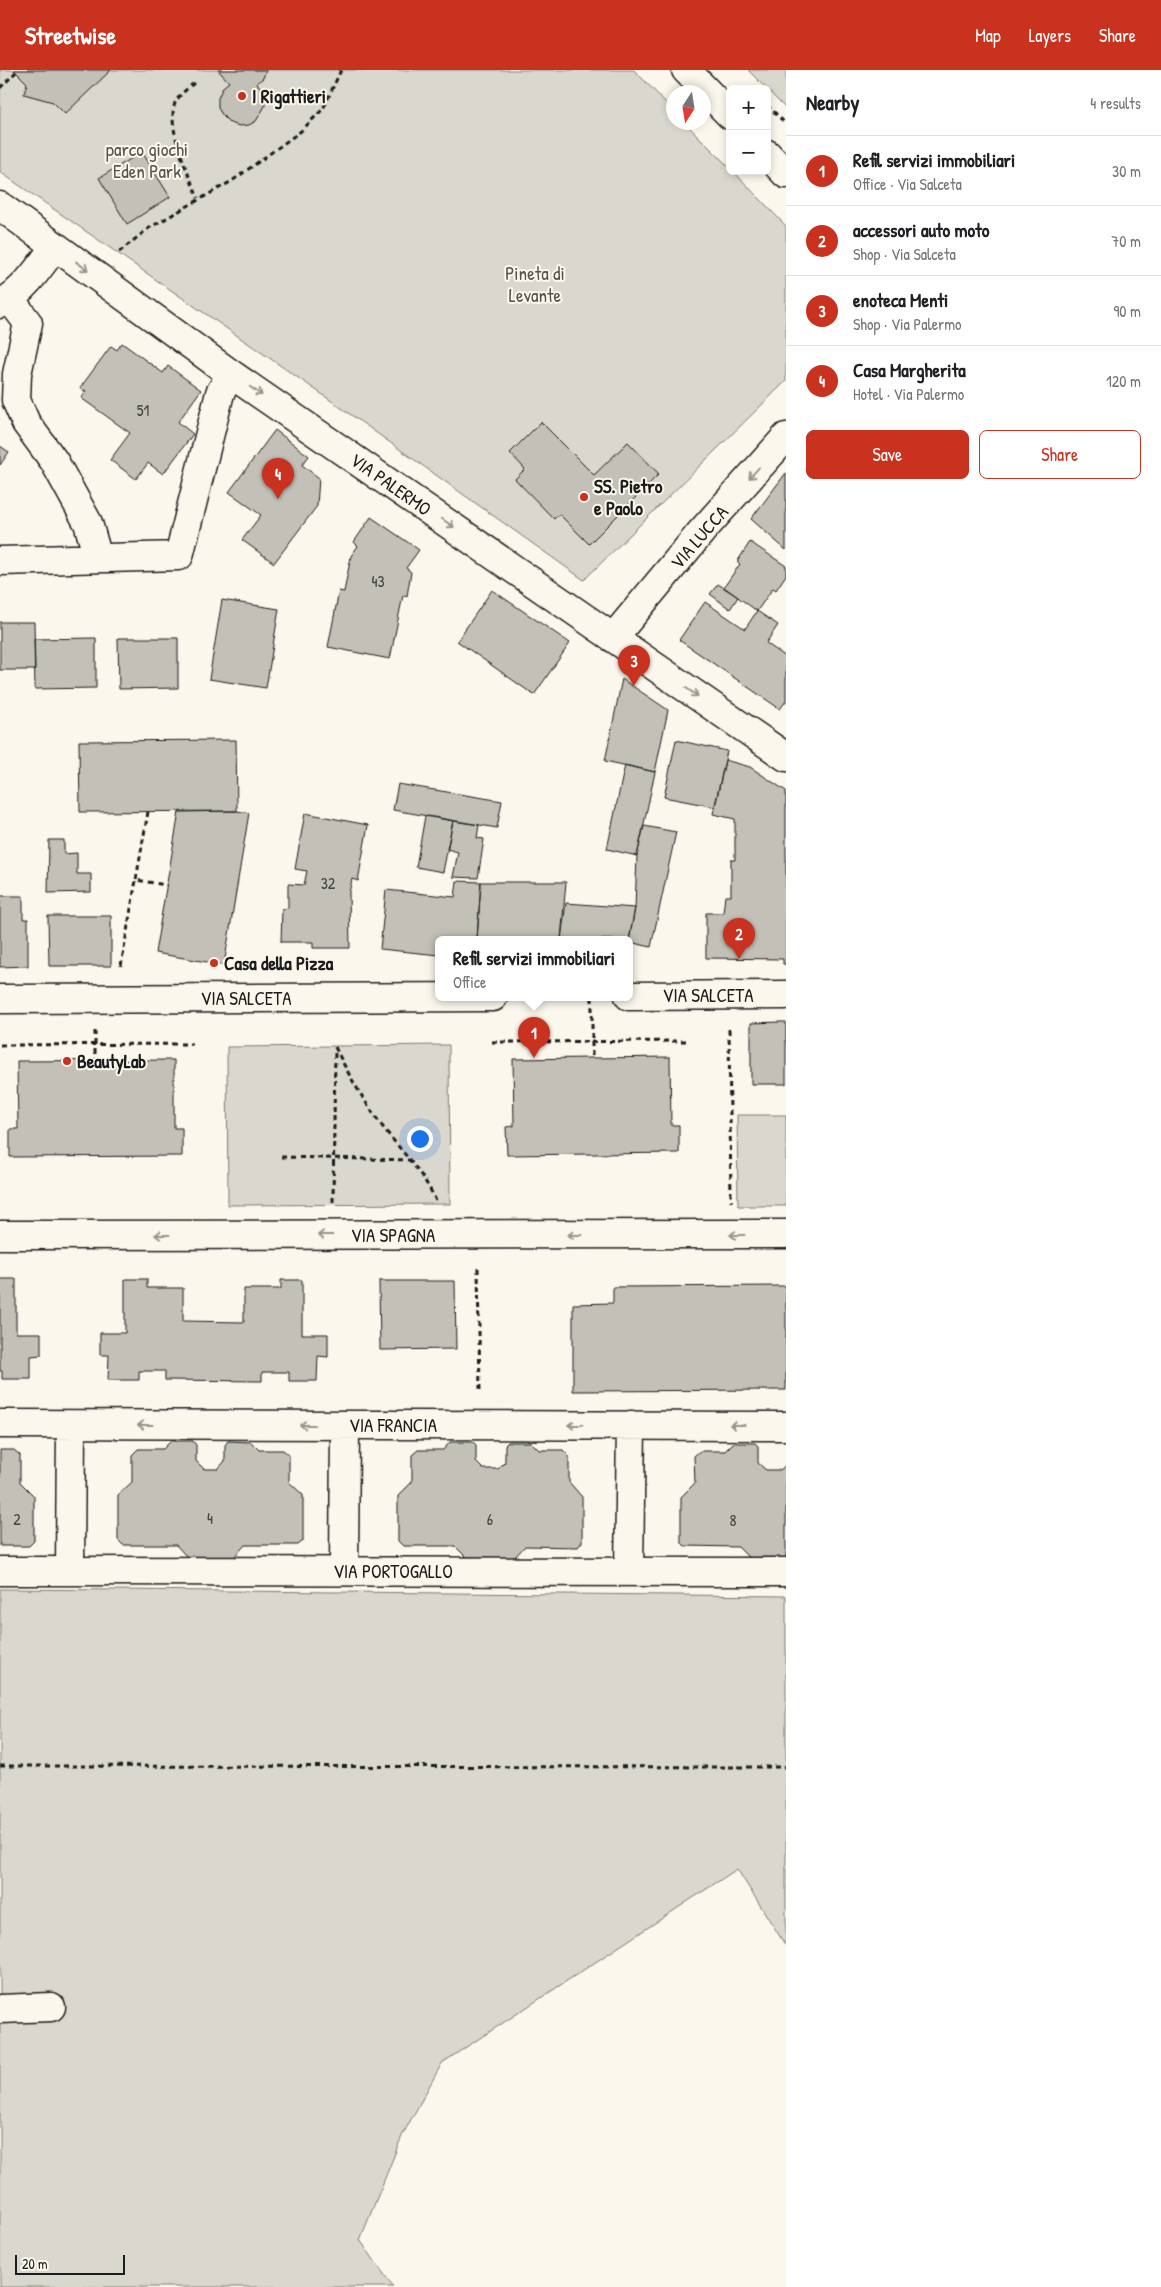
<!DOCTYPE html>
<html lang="en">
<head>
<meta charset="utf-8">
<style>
  body { margin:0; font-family:"Patrick Hand",sans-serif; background:#f6f6f6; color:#202124 }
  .controls { position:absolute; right:15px; top:15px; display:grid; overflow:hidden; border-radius:8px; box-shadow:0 2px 8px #0003 }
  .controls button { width:45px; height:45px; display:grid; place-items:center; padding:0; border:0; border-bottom:1px solid #e0e0e0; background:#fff; color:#202124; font:25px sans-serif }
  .compass { position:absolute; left:666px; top:15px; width:45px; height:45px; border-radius:50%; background:#fff; box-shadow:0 2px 8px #0003; rotate:192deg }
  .scale { position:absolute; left:15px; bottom:12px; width:110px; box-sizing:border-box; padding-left:5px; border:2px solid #1c1c1c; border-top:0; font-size:14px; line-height:18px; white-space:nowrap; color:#1c1c1c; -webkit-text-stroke:4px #fbf7ec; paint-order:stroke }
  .you { position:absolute; left:419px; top:1068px; width:18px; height:18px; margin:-12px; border:4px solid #fff; border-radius:50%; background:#1a73e8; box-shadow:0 0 0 8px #1a73e833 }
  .badge { display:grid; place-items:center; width:32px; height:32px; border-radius:50%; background:#c8321e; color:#fff; font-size:16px; font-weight:700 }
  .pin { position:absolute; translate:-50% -41px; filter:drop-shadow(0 1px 2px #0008) }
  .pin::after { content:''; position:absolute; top:26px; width:18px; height:15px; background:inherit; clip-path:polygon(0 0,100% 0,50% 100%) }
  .popup { position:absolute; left:435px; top:866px; width:198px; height:65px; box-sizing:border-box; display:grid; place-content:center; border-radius:8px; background:#fff; filter:drop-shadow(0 1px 4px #0005); font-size:16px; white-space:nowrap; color:#757577 }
  .popup b { font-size:19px; color:#202124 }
  .popup::after { content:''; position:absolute; left:50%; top:100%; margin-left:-10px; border:10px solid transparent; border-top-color:#fff }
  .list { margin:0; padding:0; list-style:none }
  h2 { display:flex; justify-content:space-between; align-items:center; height:65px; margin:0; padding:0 20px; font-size:21px }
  h2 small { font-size:16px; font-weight:400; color:#757577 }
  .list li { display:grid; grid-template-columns:32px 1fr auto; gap:15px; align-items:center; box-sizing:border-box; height:70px; padding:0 20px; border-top:1px solid #e0e0e0 }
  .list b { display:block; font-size:19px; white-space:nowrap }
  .list p { margin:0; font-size:16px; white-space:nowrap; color:#757577 }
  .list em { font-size:16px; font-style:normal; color:#757577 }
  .actions { display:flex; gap:10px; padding:15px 20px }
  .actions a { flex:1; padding:11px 0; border:1px solid #c8321e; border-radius:8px; text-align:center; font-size:18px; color:#c8321e }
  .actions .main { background:#c8321e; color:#fff }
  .map { position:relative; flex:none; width:786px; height:2217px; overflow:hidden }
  header { display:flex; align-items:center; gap:30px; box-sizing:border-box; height:70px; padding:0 25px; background:#c8321e; color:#fff }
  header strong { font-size:24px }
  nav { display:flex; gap:28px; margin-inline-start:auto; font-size:18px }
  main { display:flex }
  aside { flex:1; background:#fff }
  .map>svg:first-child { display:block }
  .green { fill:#dad7ce; stroke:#7b7a75 }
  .building { fill:#c3c0b8; stroke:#1c1c1c }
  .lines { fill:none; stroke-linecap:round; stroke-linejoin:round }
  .minor-casing { stroke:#1c1c1c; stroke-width:31 }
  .path { stroke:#1c1c1c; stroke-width:3; stroke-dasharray:5 4; stroke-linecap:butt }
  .minor { stroke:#fbf7ec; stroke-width:28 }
  .oneway { stroke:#97948e }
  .poi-dot { fill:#c8321e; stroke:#fbf7ec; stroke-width:2 }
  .labels { text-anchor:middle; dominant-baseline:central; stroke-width:4; stroke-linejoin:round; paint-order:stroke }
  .number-label { font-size:16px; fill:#464543 }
  .poi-label { font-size:19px; font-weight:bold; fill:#1c1c1c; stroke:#fbf7ec; text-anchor:start }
  .park-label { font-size:19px; fill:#555451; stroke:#fbf7ec }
  .street-label { font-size:19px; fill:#1c1c1c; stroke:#fbf7ec }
</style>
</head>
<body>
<header>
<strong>Streetwise</strong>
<nav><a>Map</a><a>Layers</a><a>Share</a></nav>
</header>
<main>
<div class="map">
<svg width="786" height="2217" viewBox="0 0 786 2217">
  <rect width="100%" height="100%" fill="#fbf7ec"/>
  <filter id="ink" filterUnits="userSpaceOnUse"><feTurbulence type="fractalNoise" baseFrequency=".02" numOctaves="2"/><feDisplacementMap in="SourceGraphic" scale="10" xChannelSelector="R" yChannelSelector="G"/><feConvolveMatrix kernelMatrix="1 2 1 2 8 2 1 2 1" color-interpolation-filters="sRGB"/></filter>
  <g filter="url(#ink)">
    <path class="green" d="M0 0H634L673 40 674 52 685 53 730 98V101H733L786 156V311L584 510 323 325 0 102Z
      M748 0H786V39Z
      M449 975 450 1134 228 1135 227 977Z
      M737 1045H786V1136H738Z
      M0 1519 786 1526V1876L737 1799 442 1993 402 2066 360 2170 393 2217H0Z"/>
    <path class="building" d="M14 0H111L65 44 53 32 24 24 27 13Z
      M218 0H266L263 8 257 13 264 23 265 36 256 51 249 55 239 56 230 53 223 46 218 38V28L223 17 229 12Z
      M142 82 170 127 127 154 99 108Z
      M122 273 163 303 168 296 201 320 178 352 193 364 163 404 148 393 136 409 110 390 130 363 81 328 86 322 80 318 111 276 117 280Z
      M541 352 594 405 628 372 659 404 589 474 559 444 554 449 515 409 525 399 510 383Z
      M275 360 309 386 302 395 319 408 317 436 274 493 242 470 261 445 229 422Z
      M0 376 9 382 0 395Z
      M786 403V480L751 449Z
      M371 447 419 480 406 498 411 502 407 526 403 525 390 589 328 577 339 521 344 522 351 486 358 476 354 472Z
      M750 472 786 496V505L776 520 773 518 757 541 724 517 740 494 737 492Z
      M718 514 738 527 730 539 710 524Z
      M492 520 570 573 534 625 457 571Z
      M222 530 279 539 266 618 209 609Z
      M705 532 745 559 757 541 778 555 766 573 786 587V631L780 639 679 570Z
      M0 552H34L35 600H0Z
      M96 568V618L35 619 34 569Z
      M118 568H178V618L119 619Z
      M622 609 668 640 655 702 605 691Z
      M236 670 237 741 80 742 79 671Z
      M676 670 727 681 715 737 664 727Z
      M725 690 750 697 786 721V894H783V889L706 888V843H723L725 826H731V790H735V749L713 744Z
      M625 695 655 702 637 786 607 779Z
      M398 714 502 731 497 758 393 740Z
      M237 741 249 743 224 895 155 883 179 742Z
      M305 743 368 755 358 811 352 809 349 823 350 878H313V872H281L282 839 288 838V814L304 815 307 801 295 799Z
      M425 746 453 751 443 802 416 797Z
      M453 751 479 755 477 768 484 769 478 808 453 807 458 782 447 779Z
      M644 756 676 762 651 877 629 872 635 838 637 786Z
      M49 770H64V784L77 783V804H91V822L48 823Z
      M457 811 481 812 477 869H439V885L380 879 386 820 455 827Z
      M481 812H566L561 869H477Z
      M0 826H23V849H28V896L0 897Z
      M566 833 635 838 629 870 561 869Z
      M48 846H111V896H49Z
      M781 952H786V1014H751V953Z
      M670 987 671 1055H679V1083L507 1085 506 1057 514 1056 513 989Z
      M174 990V1058H182V1086L10 1087V1059H18L17 991Z
      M0 1209H16V1263H41V1285L31 1286V1309H2V1301H0Z
      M125 1209H147V1218H183V1251L244 1252V1219H281V1210H302V1264H328V1287L318 1286 317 1311H289V1302H262V1311L165 1310V1301H139V1310H108L109 1285H100V1263H125Z
      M379 1211H455L456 1279 380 1280Z
      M786 1216V1320L573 1321V1234L613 1233V1217Z
      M171 1371H193L196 1375V1391L204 1399H218L225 1391V1375L228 1371 251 1372 259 1380H283L289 1385V1412L303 1425V1471L298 1475H245L234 1487H187L176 1475H123L118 1470V1425L132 1412V1385L138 1379H163Z
      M450 1372H473L476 1375V1392L483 1399H498L505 1392V1375L508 1372H531L539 1380H563L569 1386V1412L582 1427V1472L578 1477 525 1476 514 1488 466 1487 455 1476H403L398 1471V1426L412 1412V1385L418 1380H443Z
      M733 1373H755L758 1376V1393L766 1400H780L786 1395V1488H749L738 1477 685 1476 681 1472V1427L695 1413 694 1386 700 1381H725Z
      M0 1380H14L20 1385V1412L34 1426V1471L29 1476H0Z"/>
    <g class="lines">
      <defs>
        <path id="minor" d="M686 0 730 45
          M767 84 786 104
          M0 136 231 304 786 687
          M10 229 28 253 17 304 16 330 26 353 54 391 88 453 98 488
          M0 234C23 222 40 197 55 176
          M0 491 179 486 220 323 231 304
          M613 568 702 461 786 367
          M629 926 786 925
          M0 929 493 927
          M0 1165 786 1164
          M0 1354 786 1356
          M0 1501 786 1502
          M70 1501 71 1355
          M344 1501 345 1355
          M629 1501 631 1355
          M0 1939 51 1937"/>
      </defs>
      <use href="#minor" class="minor-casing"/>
      <path class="path" d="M194 13C187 19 179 25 175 33 166 58 189 105 198 128
        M0 18 16 2
        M767 35 786 54
        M119 182 149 158 232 111 301 61 323 39 341 0
        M148 742 136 810 166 815
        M121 896 136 810
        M592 927V988
        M729 959 731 1132
        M95 961V990
        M492 972 688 971
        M0 975 192 974
        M335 977C349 1006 364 1031 382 1056 401 1081 423 1102 436 1131
        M281 1087 411 1090
        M333 1132 335 980
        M478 1198 480 1322
        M0 1696 786 1697"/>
      <use href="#minor" class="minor"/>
    </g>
    <defs><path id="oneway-shaft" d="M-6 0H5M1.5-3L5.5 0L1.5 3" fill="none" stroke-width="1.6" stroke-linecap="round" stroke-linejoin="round" transform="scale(1.25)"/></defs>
    <g class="oneway">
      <use href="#oneway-shaft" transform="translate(82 196) rotate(36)"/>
      <use href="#oneway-shaft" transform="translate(256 321) rotate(35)"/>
      <use href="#oneway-shaft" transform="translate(754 403) rotate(132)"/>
      <use href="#oneway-shaft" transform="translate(448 453) rotate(35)"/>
      <use href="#oneway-shaft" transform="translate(692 622) rotate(35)"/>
      <use href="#oneway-shaft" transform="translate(162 1165) rotate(180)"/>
      <use href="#oneway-shaft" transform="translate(325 1165) rotate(180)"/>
      <use href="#oneway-shaft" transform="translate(575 1165) rotate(180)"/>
      <use href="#oneway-shaft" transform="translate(737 1165) rotate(180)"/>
      <use href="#oneway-shaft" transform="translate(145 1355) rotate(-180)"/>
      <use href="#oneway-shaft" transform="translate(307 1355) rotate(-180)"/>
      <use href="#oneway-shaft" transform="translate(575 1355) rotate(180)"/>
      <use href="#oneway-shaft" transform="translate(737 1355) rotate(-180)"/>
    </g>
  </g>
  <g class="poi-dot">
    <circle cx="242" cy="26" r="5"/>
    <circle cx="584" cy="427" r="5"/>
    <circle cx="214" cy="893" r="5"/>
    <circle cx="67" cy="991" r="5"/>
  </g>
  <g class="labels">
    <g class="number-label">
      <text x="143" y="340">51</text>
      <text x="378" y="511">43</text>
      <text x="328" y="813">32</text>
      <text x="210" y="1448">4</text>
      <text x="17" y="1449">2</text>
      <text x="490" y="1449">6</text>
      <text x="733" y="1450">8</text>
    </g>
    <g class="poi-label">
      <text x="252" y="26">I Rigattieri</text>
      <text x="594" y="416">SS. Pietro<tspan x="594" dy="22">e Paolo</tspan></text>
      <text x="224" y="893">Casa della Pizza</text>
      <text x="77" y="991">BeautyLab</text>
    </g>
    <g class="park-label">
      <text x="147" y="79">parco giochi<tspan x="147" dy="22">Eden Park</tspan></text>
      <text x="535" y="203">Pineta di<tspan x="535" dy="22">Levante</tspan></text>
    </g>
    <g class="street-label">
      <text transform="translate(391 414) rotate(35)">VIA PALERMO</text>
      <text transform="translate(699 467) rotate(-49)">VIA LUCCA</text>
      <text x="708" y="925">VIA SALCETA</text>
      <text x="246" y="928">VIA SALCETA</text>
      <text x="393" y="1165">VIA SPAGNA</text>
      <text x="393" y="1355">VIA FRANCIA</text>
      <text x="393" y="1501">VIA PORTOGALLO</text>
    </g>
  </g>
</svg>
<div class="controls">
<button>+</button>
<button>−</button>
</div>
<svg class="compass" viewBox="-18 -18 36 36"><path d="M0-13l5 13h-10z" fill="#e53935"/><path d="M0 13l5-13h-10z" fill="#757577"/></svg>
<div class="scale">20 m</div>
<div class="you"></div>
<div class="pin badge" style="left:534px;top:988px">1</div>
<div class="popup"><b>Refil servizi immobiliari</b>Office</div>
<div class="pin badge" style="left:739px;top:889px">2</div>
<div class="pin badge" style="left:634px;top:616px">3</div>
<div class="pin badge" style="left:278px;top:429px">4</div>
</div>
<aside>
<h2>Nearby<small>4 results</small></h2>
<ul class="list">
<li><span class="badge">1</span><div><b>Refil servizi immobiliari</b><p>Office · Via Salceta</p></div><em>30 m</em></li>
<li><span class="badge">2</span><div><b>accessori auto moto</b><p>Shop · Via Salceta</p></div><em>70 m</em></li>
<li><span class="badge">3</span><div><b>enoteca Menti</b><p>Shop · Via Palermo</p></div><em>90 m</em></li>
<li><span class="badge">4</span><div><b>Casa Margherita</b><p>Hotel · Via Palermo</p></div><em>120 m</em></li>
</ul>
<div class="actions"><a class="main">Save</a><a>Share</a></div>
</aside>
</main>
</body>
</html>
